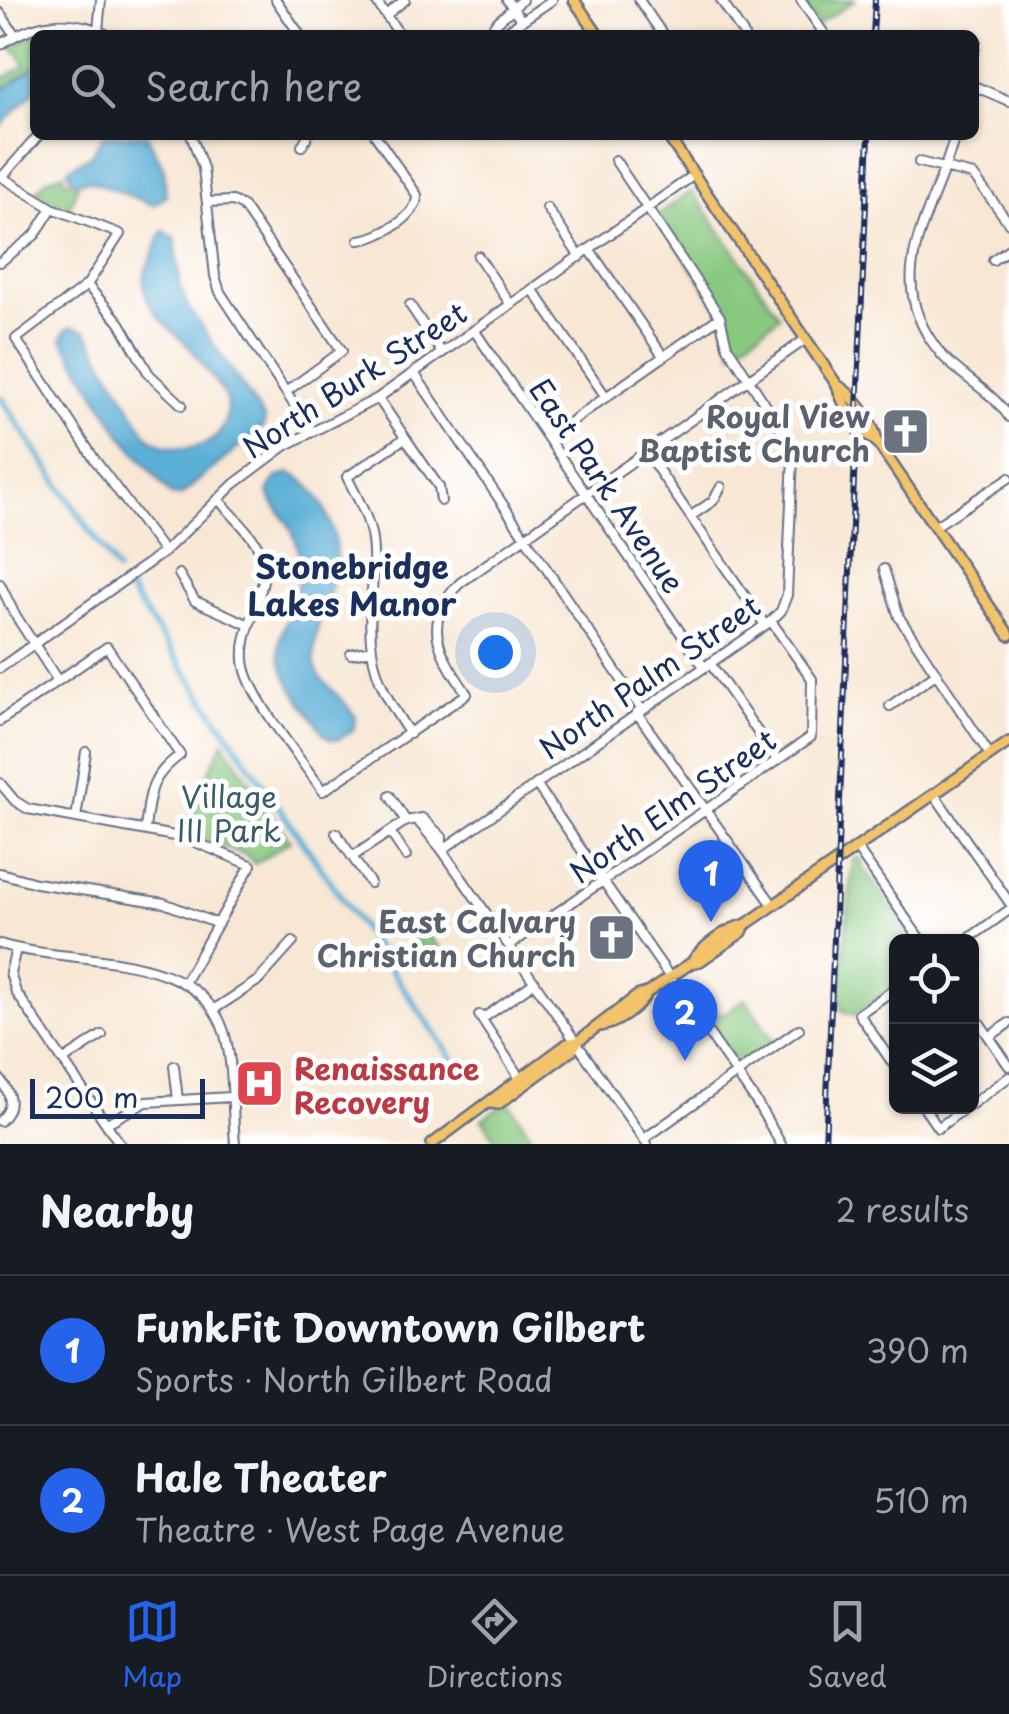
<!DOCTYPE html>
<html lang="en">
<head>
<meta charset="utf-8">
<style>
  body { margin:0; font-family:"Playpen Sans",sans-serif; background:#20242c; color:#f1f3f6 }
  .controls { position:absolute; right:30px; bottom:30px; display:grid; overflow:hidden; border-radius:15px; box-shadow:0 2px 8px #0004 }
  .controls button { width:90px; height:90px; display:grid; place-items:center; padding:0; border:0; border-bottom:2px solid #363941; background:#171b24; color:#f1f3f6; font:50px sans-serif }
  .scale { position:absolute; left:30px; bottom:25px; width:175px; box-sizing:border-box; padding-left:10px; border:5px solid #1b2f5e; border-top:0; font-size:28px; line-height:35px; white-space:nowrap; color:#1b2f5e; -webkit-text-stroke:8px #fff; paint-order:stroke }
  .you { position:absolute; left:495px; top:652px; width:35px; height:35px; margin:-25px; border:8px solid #fff; border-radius:50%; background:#1a73e8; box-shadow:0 0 0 15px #1a73e833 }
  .badge { display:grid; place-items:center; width:65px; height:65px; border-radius:50%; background:#2563eb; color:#fff; font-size:32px; font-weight:700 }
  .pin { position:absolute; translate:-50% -82px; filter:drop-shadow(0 2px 5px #0008) }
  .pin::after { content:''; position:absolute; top:52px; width:35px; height:30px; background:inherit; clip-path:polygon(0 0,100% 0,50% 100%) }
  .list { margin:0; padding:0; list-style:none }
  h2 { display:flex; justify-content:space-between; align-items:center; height:130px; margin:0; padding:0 40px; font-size:42px }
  h2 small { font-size:32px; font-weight:400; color:#9ea1a6 }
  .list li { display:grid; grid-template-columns:65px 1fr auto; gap:30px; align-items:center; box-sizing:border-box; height:150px; padding:0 40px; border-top:2px solid #363941 }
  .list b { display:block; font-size:38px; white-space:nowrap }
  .list p { margin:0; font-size:32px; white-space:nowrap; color:#9ea1a6 }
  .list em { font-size:32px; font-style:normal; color:#9ea1a6 }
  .icon { flex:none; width:55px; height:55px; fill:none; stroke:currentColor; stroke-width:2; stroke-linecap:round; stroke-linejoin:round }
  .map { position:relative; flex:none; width:1009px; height:1144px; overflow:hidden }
  .search { position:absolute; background:#171b24; box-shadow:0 2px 8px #0004; left:30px; right:30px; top:30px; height:110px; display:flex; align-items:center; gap:25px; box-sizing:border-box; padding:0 35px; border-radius:15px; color:#9ea1a6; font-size:38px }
  .sheet { height:430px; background:#171b24 }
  nav { display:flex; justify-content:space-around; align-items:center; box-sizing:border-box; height:140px; border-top:2px solid #363941; background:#171b24; font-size:28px; color:#9ea1a6 }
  nav a { display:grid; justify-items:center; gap:5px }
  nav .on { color:#2563eb }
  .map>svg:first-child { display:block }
  .green { fill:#88c87f; stroke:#527c6e; stroke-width:2.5 }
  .water { fill:#5bafd6; stroke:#3b6f9a; stroke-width:2.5 }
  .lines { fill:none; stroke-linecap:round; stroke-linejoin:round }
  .canal { stroke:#5bafd6; stroke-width:6 }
  .minor-casing { stroke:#686f87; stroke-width:12 }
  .major-casing { stroke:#686f87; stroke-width:14 }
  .minor { stroke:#fff; stroke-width:8 }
  .major { stroke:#f2c36a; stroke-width:9 }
  .rail-casing { stroke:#1b2f5e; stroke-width:6 }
  .rail { stroke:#fff; stroke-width:2.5; stroke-dasharray:8; stroke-linecap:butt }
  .labels { text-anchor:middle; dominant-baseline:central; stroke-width:10; stroke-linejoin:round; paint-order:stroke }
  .street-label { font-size:30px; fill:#1b2f5e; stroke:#fff }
  .worship-label { font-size:30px; font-weight:bold; fill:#5b616d; stroke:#fff; text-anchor:end }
  .park-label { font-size:30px; fill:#3c5d68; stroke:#fff }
  .health-label { font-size:30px; font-weight:bold; fill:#be3a42; stroke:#fff; text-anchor:start }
  .neighbourhood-label { font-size:32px; font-weight:bold; fill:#1b2f5e; stroke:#fff }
</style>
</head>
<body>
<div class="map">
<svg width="1009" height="1144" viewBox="0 0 1009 1144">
  <rect width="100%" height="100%" fill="#fff"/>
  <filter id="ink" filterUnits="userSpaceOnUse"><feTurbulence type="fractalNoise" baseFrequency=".01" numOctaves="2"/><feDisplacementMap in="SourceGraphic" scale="20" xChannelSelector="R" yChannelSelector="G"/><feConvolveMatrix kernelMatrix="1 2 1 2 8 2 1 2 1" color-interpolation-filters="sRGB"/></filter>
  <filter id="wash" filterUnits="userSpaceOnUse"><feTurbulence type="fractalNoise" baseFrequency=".0048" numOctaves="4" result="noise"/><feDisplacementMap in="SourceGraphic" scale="40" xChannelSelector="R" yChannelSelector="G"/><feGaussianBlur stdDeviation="2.25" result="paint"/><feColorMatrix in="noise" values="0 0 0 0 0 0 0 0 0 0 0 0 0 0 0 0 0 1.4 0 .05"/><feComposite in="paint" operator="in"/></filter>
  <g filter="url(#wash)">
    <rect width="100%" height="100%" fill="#f8e7d4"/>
    <path class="green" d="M801 0H855L818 25Z
      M37 33 35 66 4 89 0 80 25 66 20 55 10 46Z
      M64 173 65 180 78 185 69 208 36 192 47 179Z
      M692 191 780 316 733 352 720 310 657 215Z
      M223 742 290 841 255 864 246 855 186 835 193 807Z
      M857 857 864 861 861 864 915 941 896 942V985L856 1015 842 1011 840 990 853 860Z
      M416 922 442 950 427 962 409 927Z
      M745 999 775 1042 738 1066 704 1021 718 1012 721 1015Z
      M508 1101 537 1144H499L482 1119Z"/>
    <path class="water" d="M35 67V90L0 127V92Z
      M104 135H147L164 169 166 196 154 205 89 180 78 182 70 177 68 169 91 155Z
      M164 231 175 238 180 286 188 307 265 419 263 427 180 496 171 495 120 433 62 339 65 331 71 327 86 331 146 434C176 462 236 448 226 400 224 390 215 382 209 374 203 366 198 357 191 349 171 328 138 307 145 273 147 265 152 259 154 252 158 243 157 238 164 231Z
      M290 473C331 489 349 563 326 599L314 603H298L295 599C299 573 304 553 290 527 283 515 273 506 268 492L276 478Z
      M314 612 320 618C304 685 321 670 356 717L353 730 338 740 330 739 324 734C305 704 267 667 283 629 285 624 286 619 291 616 297 613 308 613 314 612Z"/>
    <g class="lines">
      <path class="canal" d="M0 397 117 571
        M129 590 454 1061"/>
    </g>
  </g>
  <g filter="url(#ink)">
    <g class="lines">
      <defs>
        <path id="minor" d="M276 0 300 35
          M375 0 400 35
          M507 0 522 21
          M639 0 663 35
          M721 0 744 35
          M801 0 825 35
          M0 13 15 35
          M386 15 405 0
          M98 30 101 0
          M489 35 495 24 522 0
          M501 35 552 0
          M0 45C34 22 71 16 108 35
          M974 52 976 41
          M974 86 1009 101
          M191 135 203 168 215 276 220 292 312 432
          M955 135C936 212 876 276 941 354 962 378 991 390 1009 417
          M302 146 308 135
          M615 160 720 317 727 346 789 441 793 456 787 595 781 611 771 621 442 850 647 1144
          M919 162 973 175 1009 223
          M0 176 52 208 120 234 87 285 16 339 95 460 164 552
          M2 177 39 135
          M207 202 233 201 243 206 342 351 287 391
          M547 208 580 257
          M359 240C379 238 418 217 417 195L375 135
          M590 250 663 356
          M478 256 511 305
          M993 260 1009 249
          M0 262 35 235 52 208
          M87 285 120 323 149 374 182 405
          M533 290 606 397
          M410 305 442 353
          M474 330 704 667
          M414 373 642 710
          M378 398 439 487 441 501
          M549 437 720 317
          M405 438 347 477C356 495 367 514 371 534 378 572 366 612 372 650 376 681 392 708 410 734
          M646 452 765 625
          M218 499C231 514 248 529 258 547 279 587 236 624 245 667 252 700 302 761 323 791L467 694C440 654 419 623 460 583L806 339
          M691 516 713 501 721 487
          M937 525 1009 478
          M884 569 899 617 990 755
          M179 574 195 601 247 624
          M0 584 14 613 58 681
          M351 654 372 650
          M710 663 777 760
          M0 668 164 552 234 484 285 446 378 398 694 175
          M890 706 937 673
          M637 713 773 905
          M0 721 107 647 180 755C149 778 150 792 145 829
          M0 783 15 801 28 809 185 838 251 865 184 983
          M536 784 757 1103 781 1144
          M934 794 1009 902
          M390 796 406 821
          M76 818 86 752
          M390 832 406 856
          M336 833 370 883
          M856 847 922 942
          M352 857 406 821 422 818 442 837V850L417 820
          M0 873 36 883 164 903 218 924
          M964 942 1009 910
          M0 944C69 966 200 946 225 1035 234 1069 232 1109 235 1144
          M510 945 811 737 812 679 771 621
          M16 949 10 973 16 992 120 1144
          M896 988 859 1014 896 1068
          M213 1010 259 980 293 942
          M972 1012 1009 1066
          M479 1015 519 1077
          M482 1019 535 982
          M989 1037 1009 1023
          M64 1060 102 1035
          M174 1066 178 1100
          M0 1079C11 1094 15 1107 0 1121
          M972 1104 1009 1077
          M923 1106 938 1128 968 1106
          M107 1123 146 1102 231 1097
          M644 1139 799 1029"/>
        <path id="major" d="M574 0 598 35
          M667 135 837 385C842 405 859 431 877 442
          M837 385C854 395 874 422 877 442L1009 635
          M692 962C702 947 727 928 745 925
          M600 1026C617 1024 639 1008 647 993
          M490 1103 498 1104 572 1050 577 1042
          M432 1144 567 1044 577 1042 637 996 647 993 691 963 700 961 742 932 745 925 768 909 1009 742"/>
      </defs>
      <use href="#minor" class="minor-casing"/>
      <use href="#major" class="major-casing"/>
      <use href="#minor" class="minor"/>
      <use href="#major" class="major"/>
      <defs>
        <path id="rail" d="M873 35 875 0
          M825 1144 869 135"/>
      </defs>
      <use href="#rail" class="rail-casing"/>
      <use href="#rail" class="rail"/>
    </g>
  </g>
  <defs>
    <symbol id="church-square" viewBox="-11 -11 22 22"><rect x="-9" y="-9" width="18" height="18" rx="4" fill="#6b7280" stroke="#fff"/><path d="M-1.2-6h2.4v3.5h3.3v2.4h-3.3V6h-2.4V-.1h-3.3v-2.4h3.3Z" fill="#fff"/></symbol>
    <symbol id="hospital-square" viewBox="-11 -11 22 22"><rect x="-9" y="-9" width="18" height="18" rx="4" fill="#e0444e" stroke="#fff"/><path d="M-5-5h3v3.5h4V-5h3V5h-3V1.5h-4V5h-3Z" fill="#fff"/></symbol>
  </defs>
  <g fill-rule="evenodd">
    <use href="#church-square" x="878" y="404" width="55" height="55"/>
    <use href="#church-square" x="584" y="910" width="55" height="55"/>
    <use href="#hospital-square" x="232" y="1056" width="55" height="55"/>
  </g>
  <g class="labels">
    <g class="street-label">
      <text transform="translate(354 379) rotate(-33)">North Burk Street</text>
      <text transform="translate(608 485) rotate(56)">East Park Avenue</text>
      <text transform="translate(649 676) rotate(-35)">North Palm Street</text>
      <text transform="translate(672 805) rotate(-35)">North Elm Street</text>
    </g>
    <g class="worship-label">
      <text x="870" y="415">Royal View<tspan x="870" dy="34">Baptist Church</tspan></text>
      <text x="576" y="920">East Calvary<tspan x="576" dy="34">Christian Church</tspan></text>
    </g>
    <g class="park-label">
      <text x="229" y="795">Village<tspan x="229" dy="34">III Park</tspan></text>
    </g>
    <g class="health-label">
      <text x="294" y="1067">Renaissance<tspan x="294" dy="34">Recovery</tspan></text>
    </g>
    <g class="neighbourhood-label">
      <text x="352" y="566">Stonebridge<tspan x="352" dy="37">Lakes Manor</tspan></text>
    </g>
  </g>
</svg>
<div class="controls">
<button><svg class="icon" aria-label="locate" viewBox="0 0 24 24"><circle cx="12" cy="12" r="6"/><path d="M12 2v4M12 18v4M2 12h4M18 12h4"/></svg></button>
<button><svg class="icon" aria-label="layers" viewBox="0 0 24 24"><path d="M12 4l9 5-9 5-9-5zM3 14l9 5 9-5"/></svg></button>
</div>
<div class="scale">200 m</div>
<div class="you"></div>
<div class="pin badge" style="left:711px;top:922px">1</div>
<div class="pin badge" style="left:685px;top:1061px">2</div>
<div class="search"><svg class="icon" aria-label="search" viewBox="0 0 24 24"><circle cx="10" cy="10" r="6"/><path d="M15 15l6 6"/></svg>Search here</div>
</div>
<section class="sheet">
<h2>Nearby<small>2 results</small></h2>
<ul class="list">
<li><span class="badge">1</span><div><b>FunkFit Downtown Gilbert</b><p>Sports · North Gilbert Road</p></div><em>390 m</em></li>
<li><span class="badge">2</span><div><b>Hale Theater</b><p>Theatre · West Page Avenue</p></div><em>510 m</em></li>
</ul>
</section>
<nav>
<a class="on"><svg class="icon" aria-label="map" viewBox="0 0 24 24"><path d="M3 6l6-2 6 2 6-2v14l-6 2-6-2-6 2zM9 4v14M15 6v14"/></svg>Map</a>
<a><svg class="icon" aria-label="directions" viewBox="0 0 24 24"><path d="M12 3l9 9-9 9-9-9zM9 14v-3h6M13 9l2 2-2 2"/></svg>Directions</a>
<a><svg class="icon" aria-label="saved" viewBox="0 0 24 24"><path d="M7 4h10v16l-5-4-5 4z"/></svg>Saved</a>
</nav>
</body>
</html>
